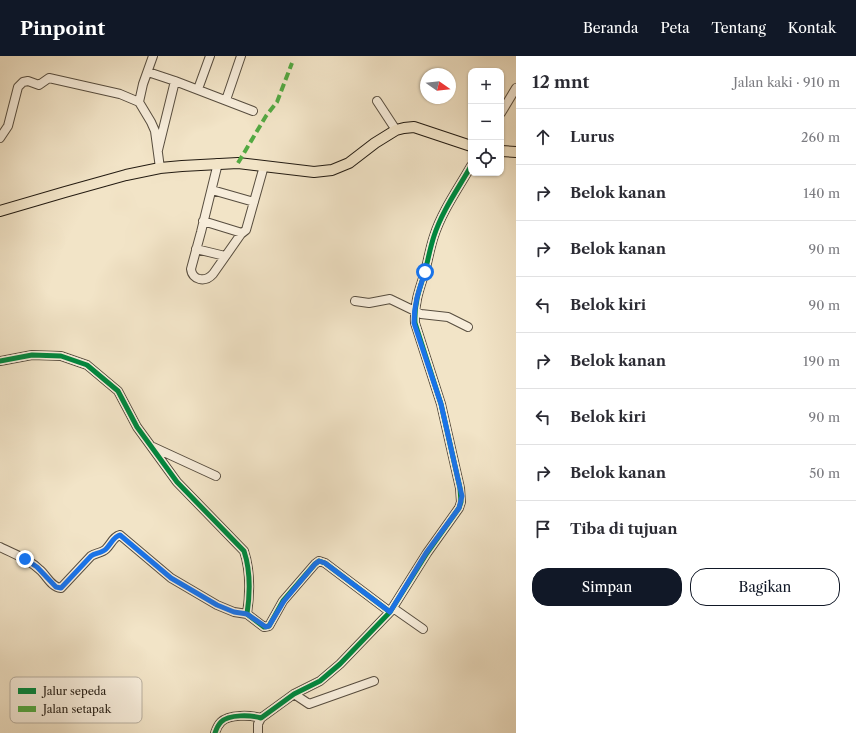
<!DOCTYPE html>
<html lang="id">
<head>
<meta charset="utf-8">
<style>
  body { margin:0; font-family:"Libre Caslon Text",serif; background:#f7f7f7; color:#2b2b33 }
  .controls { position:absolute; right:12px; top:12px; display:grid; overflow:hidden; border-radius:8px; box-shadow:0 1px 3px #0004 }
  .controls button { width:36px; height:36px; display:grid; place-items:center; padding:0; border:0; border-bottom:1px solid #e1e1e2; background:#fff; color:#2b2b33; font:20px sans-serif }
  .compass { position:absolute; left:420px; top:12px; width:36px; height:36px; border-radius:50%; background:#fff; box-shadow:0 1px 3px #0004; rotate:104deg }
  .stop { position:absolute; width:12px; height:12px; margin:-9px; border:3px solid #1a73e8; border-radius:50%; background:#fff }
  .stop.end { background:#1a73e8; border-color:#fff; box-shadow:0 1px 4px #0008 }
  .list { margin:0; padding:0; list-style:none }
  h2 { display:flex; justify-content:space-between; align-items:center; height:52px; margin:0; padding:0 16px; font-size:17px }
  h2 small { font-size:13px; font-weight:400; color:#7c7c81 }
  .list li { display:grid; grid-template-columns:26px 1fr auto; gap:12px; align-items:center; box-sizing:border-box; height:56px; padding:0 16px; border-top:1px solid #e1e1e2 }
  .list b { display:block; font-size:15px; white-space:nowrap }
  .list em { font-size:13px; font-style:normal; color:#7c7c81 }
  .actions { display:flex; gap:8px; padding:12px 16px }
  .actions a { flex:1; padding:9px 0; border:1px solid #111827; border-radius:16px; text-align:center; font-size:14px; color:#111827 }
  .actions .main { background:#111827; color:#fff }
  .icon { flex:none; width:22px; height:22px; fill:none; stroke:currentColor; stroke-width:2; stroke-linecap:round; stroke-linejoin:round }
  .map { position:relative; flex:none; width:516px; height:677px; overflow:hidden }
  header { display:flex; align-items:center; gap:24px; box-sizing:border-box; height:56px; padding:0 20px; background:#111827; color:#fff }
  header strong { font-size:19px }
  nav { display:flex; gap:22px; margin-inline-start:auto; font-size:14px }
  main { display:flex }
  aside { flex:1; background:#fff }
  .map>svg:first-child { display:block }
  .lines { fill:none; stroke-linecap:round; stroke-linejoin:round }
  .minor-casing { stroke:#574d3f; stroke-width:10 }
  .major-casing { stroke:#231b12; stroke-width:12 }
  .minor { stroke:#f7eddb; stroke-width:8 }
  .major { stroke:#f2e4c7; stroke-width:10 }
  .quiet { stroke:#53a942; stroke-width:4; stroke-dasharray:8 4; stroke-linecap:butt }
  .cycleway-casing { stroke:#f7eddb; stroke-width:8 }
  .cycleway { stroke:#00873e; stroke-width:5 }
  .route { stroke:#1a73e8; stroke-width:5 }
  .key { fill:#f7eddb; stroke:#b7ae9f; stroke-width:1 }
  .key-label { font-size:11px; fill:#231b12 }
</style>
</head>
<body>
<header>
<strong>Pinpoint</strong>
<nav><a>Beranda</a><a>Peta</a><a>Tentang</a><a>Kontak</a></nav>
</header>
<main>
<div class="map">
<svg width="516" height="677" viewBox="0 0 516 677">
  <rect width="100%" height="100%" fill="#f2e4c7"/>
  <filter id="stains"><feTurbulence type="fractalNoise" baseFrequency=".005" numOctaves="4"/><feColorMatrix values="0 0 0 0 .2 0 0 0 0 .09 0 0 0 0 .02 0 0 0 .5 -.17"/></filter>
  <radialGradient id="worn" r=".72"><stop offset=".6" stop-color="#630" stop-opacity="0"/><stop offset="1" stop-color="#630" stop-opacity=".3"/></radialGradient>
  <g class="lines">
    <defs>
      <path id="minor" d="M153 0 143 28 139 46 151 66 155 75 160 112
        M148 16 175 25
        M198 33 210 0
        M226 44 241 0
        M377 45 396 74
        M501 57 516 32
        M0 82 8 70 18 31 23 26 28 25 39 29 49 22 120 38 139 46
        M158 94 175 25 253 55
        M218 107 201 176 191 213C192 224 205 227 213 218L241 178 246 174 264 110
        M212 134 254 146
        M203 165 242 177
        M196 193 225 200
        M355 245 369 247 390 243 421 258 448 261 468 271
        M0 305 32 299 61 300 87 309 118 335 137 371 177 426 244 495C251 516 250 538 247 558L264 571 269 570 283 545 315 508 319 505 325 507 390 556
        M153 391 216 420
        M0 491C14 498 29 503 40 514 47 520 51 531 61 532L91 500C95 497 102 497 106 493 111 488 114 480 120 479L171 522 217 549 234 556 247 558
        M393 552 423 573
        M294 638 309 648 374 625
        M215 677C216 674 218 669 221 666 229 658 251 659 261 662L294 638 320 625 340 608 390 556 427 497 459 452 461 446 460 432 441 348 415 267C414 248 419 234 425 216 428 204 430 192 434 180 442 155 458 133 471 110
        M258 677V668L261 662"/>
      <path id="major" d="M501 95 516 96
        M0 155 65 136 126 119 160 112 182 110 238 107 314 116 332 114 349 107 375 87 396 74 404 72 414 71 471 90"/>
    </defs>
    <use href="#minor" class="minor-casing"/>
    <use href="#major" class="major-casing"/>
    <use href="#minor" class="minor"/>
    <use href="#major" class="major"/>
    <path class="quiet" d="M238 107 266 60 277 46 292 7"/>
    <defs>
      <path id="cycleway" d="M0 305 32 299 61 300 87 309 118 335 137 371 177 426 244 495C251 516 250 538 247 558L264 571 269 570 283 545 315 508 319 505 325 507 390 556
        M215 677C216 674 218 669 221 666 229 658 251 659 261 662L294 638 320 625 340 608 390 556 427 497 459 452 461 446 460 432 441 348 415 267C414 248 419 234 425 216 428 204 430 192 434 180 442 155 458 133 471 110"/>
    </defs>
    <use href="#cycleway" class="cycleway-casing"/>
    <use href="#cycleway" class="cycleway"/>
  </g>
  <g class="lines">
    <path class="route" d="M25 503 37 511 56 531 61 532 91 500C95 497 102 497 106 493 111 488 114 480 120 479L171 522 217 549 234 556 247 558 266 571 269 570 284 545 315 508 319 505 325 507 390 556 426 497 459 452 462 440 460 432 441 348 414 267C414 247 419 234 425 216"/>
  </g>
  <rect x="10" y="621" width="132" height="46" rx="6" class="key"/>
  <rect x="18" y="632" width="18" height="6" fill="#00873e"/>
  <rect x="18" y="650" width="18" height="6" fill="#53a942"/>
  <g class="key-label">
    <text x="43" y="639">Jalur sepeda</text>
    <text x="43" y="657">Jalan setapak</text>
  </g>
  <rect width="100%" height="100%" filter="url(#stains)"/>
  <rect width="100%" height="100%" fill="url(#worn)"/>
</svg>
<div class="controls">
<button>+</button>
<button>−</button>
<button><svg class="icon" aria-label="locate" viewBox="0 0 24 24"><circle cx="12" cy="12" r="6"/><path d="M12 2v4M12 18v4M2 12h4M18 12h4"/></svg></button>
</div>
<svg class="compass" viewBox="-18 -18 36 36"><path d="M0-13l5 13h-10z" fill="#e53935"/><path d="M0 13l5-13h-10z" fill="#7c7c81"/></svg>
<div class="stop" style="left:425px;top:216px"></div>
<div class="stop end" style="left:25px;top:503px"></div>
</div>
<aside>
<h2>12 mnt<small>Jalan kaki · 910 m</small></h2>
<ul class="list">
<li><svg class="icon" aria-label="ahead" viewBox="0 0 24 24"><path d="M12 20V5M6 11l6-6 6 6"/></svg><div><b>Lurus</b></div><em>260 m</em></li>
<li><svg class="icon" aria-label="right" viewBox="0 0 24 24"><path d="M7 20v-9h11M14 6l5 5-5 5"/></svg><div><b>Belok kanan</b></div><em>140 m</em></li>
<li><svg class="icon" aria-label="right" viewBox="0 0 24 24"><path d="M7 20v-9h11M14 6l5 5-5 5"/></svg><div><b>Belok kanan</b></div><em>90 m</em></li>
<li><svg class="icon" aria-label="left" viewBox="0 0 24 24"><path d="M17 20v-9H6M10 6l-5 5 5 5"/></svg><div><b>Belok kiri</b></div><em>90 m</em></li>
<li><svg class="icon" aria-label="right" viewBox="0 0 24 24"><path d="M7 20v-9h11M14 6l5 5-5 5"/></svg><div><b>Belok kanan</b></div><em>190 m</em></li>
<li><svg class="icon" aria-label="left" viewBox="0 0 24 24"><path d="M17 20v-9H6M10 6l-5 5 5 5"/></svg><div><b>Belok kiri</b></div><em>90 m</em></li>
<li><svg class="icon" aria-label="right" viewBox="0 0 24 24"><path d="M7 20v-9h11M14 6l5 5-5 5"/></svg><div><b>Belok kanan</b></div><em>50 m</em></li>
<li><svg class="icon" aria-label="arrive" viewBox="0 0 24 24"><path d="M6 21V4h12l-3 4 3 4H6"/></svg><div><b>Tiba di tujuan</b></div></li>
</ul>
<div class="actions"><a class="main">Simpan</a><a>Bagikan</a></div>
</aside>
</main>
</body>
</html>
